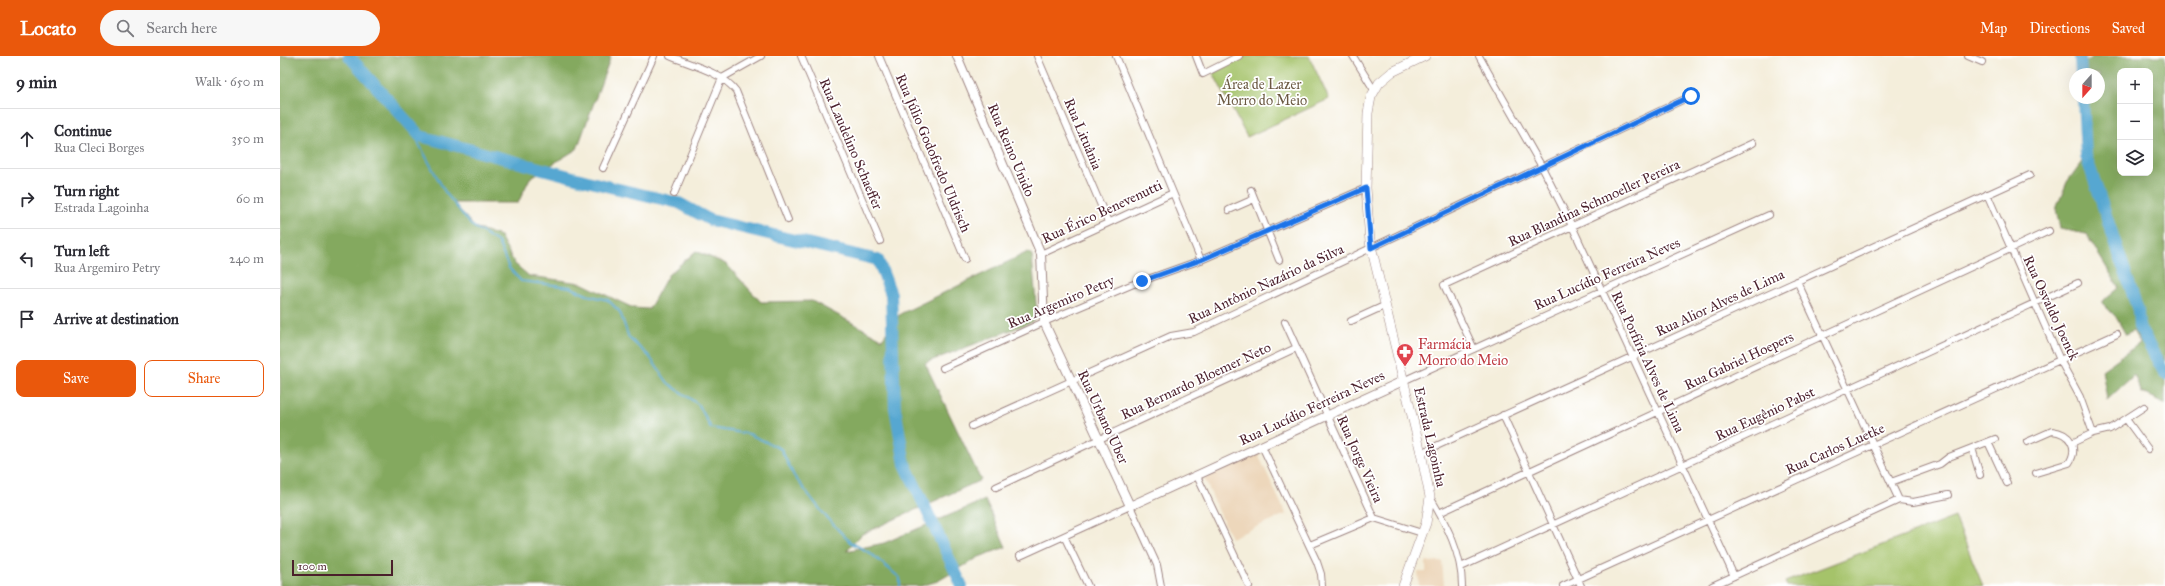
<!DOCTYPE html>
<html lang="en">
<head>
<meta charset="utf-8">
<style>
  body { margin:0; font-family:"IM FELL Great Primer",serif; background:#f7f7f7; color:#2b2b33 }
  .controls { position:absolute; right:12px; top:12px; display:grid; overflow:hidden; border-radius:8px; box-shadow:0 4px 16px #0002 }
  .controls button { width:36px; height:36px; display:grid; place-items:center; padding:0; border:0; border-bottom:1px solid #e1e1e2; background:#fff; color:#2b2b33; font:20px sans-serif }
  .compass { position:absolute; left:1789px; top:12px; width:36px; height:36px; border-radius:50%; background:#fff; box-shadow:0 4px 16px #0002; rotate:201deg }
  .scale { position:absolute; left:12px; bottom:10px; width:101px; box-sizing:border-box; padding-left:4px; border:2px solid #4a1f2b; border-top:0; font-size:11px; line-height:14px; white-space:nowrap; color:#4a1f2b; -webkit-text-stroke:3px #fff; paint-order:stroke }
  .stop { position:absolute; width:12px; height:12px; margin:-9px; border:3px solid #1a73e8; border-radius:50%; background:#fff }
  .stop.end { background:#1a73e8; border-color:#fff; box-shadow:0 1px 4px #0008 }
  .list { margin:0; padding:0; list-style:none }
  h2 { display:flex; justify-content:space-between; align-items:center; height:52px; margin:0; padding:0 16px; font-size:17px }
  h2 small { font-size:13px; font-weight:400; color:#7c7c81 }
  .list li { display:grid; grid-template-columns:26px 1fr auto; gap:12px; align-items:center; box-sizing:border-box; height:60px; padding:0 16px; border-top:1px solid #e1e1e2 }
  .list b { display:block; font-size:15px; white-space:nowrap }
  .list p { margin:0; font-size:13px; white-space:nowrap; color:#7c7c81 }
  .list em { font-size:13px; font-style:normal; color:#7c7c81 }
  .actions { display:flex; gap:8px; padding:12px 16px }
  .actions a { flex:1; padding:9px 0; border:1px solid #ea580c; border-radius:8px; text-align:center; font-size:14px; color:#ea580c }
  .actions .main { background:#ea580c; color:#fff }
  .icon { flex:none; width:22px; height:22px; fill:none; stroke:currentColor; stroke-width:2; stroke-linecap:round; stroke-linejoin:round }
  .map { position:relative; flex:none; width:1885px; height:530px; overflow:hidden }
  header { display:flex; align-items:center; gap:24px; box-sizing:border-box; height:56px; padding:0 20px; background:#ea580c; color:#fff }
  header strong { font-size:19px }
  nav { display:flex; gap:22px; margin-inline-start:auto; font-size:14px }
  .search { width:280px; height:36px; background:#f7f7f7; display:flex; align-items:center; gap:10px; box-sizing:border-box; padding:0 14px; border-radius:22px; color:#7c7c81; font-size:15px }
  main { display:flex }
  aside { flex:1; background:#fff }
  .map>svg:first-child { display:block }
  .built { fill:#edd7bb }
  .green { fill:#a5c36a; stroke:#78714a }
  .forest { fill:#84a95e; stroke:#676444; fill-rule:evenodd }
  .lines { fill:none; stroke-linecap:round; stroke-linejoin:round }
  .stream { stroke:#56a7d1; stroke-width:2 }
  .river { stroke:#56a7d1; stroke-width:12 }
  .minor-casing { stroke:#9f8683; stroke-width:8 }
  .tertiary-casing { stroke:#9f8683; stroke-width:10 }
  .secondary-casing { stroke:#9f8683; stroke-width:10 }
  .minor { stroke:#fff; stroke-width:6 }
  .tertiary { stroke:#fff; stroke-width:8 }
  .secondary { stroke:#fff; stroke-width:9 }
  .route { stroke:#1a73e8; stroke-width:5 }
  .labels { text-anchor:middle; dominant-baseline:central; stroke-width:3.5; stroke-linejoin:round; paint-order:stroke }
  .park-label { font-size:14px; fill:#6a5841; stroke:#fff }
  .street-label { font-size:14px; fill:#4a1f2b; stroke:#fff }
  .health-label { font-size:14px; fill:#be3a42; stroke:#fff; text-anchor:start }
</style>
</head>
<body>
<header>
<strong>Locato</strong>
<div class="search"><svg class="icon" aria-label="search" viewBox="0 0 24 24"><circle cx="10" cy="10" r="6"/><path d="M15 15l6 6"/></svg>Search here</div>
<nav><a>Map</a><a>Directions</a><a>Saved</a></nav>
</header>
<main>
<aside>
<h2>9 min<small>Walk · 650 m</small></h2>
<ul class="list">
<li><svg class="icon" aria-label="ahead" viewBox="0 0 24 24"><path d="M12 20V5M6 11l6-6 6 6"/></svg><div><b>Continue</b><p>Rua Cleci Borges</p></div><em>350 m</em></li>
<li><svg class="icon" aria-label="right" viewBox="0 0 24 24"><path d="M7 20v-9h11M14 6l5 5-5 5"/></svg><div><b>Turn right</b><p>Estrada Lagoinha</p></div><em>60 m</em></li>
<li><svg class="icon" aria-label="left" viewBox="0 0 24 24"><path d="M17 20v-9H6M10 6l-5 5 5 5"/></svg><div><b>Turn left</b><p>Rua Argemiro Petry</p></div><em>240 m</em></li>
<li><svg class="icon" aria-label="arrive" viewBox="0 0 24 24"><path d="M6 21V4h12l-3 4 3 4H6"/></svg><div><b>Arrive at destination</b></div></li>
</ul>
<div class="actions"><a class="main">Save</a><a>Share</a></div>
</aside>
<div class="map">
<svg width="1885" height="530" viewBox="0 0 1885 530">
  <rect width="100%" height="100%" fill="#fff"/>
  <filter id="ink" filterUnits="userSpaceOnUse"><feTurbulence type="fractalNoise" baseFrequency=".025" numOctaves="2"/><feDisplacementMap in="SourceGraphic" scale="8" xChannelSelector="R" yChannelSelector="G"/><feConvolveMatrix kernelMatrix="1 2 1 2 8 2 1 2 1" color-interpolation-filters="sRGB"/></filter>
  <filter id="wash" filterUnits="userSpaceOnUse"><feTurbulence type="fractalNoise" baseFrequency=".012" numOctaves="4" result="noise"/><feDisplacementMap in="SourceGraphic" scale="16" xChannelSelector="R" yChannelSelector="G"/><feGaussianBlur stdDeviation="0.9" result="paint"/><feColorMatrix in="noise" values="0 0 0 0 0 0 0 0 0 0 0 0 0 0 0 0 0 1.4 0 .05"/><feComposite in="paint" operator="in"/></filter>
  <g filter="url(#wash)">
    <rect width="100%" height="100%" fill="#f4eedb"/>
    <path class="built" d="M978 398 1006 458 951 482 924 422Z
      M1162 505 1164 530H1139L1138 516H1146V506Z"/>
    <path class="green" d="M959 0H1029L1049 43 967 81 933 17 959 3Z
      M1675 461 1703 530H1507L1505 526Z"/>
    <path class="forest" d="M0 0H331L297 93 250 122 238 147H174L194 171 220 180 235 208 249 220 301 227 353 252 369 253 388 219 416 195 446 208 481 246 532 245 602 283 620 258 748 196 752 199 757 259 752 266 645 307 701 424 582 478 566 495 604 487 705 444 726 491 699 501 658 525 641 530H0Z
      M1812 0H1885V349L1882 346 1862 337 1854 319 1827 344 1822 314 1860 287 1853 275 1846 279 1836 261 1822 247V245L1837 233 1838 230 1806 178 1780 173 1776 153 1787 126 1806 100 1803 42H1819V18H1801V9L1812 2ZM1840 15H1870V117H1840Z"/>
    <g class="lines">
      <path class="stream" d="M140 80 138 86 165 136 191 169 218 186 229 212 241 225 290 231 307 239 328 244 340 256 349 282 369 300 388 327 419 349 431 372 469 378 501 393 514 420 547 462 570 486 590 497 620 522V530"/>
      <path class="river" d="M69 0 140 80 330 131 399 147 430 164 598 204 611 238 615 352 625 408 682 530
        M1800 0 1801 18
        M1803 42 1806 100 1858 254 1859 271 1885 318"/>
    </g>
  </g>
  <g filter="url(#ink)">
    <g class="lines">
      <defs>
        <path id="minor" d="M390 0C411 9 442 16 456 35L508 164
          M521 0 600 185
          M599 0 685 203
          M757 0 828 166
          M836 0 921 204
          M916 0 923 18 959 0
          M1073 0 1094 34
          M1199 0 1262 111 1292 170 1454 520
          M1688 0 1702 6
          M442 22 481 0
          M323 112 374 0
          M971 134 999 204
          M394 138 442 22
          M1707 138 1780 304 1800 341 1813 377
          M949 154 974 143
          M761 198 893 137
          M1517 225 1619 444
          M1071 265 1104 250
          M1005 266 1094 462
          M1194 293 1164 229 1473 87
          M663 312 764 266 851 229 921 204 1086 132
          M1123 325 1489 159
          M1223 359 1301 530
          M1846 363 1868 393
          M692 370 891 280 914 276 1411 40
          M1708 386 1727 427
          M1747 386 1772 375C1790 377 1799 391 1789 407L1756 417
          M1792 387 1813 377 1830 373 1864 351
          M982 390 1037 506 1041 518 1042 530
          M1692 392 1700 419
          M1141 397 1750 119
          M917 420 969 530
          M1611 426 1660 408 1669 401 1715 383
          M716 431 1016 292
          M1150 441C1166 468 1182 497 1182 530
          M1619 444 1633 446 1668 439
          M1159 457 1769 175
          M784 480 808 530
          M1030 489 1094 462 1142 477
          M740 500 850 450 877 509 881 530
          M1181 511 1798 227
          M1283 530 1837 278
          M1432 530 1619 444"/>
        <path id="tertiary" d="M677 0 761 198 764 266 850 450 1123 325"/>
        <path id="secondary" d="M1123 530 1146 467 1150 441 1141 397 1090 186 1086 132 1088 57 1091 41 1099 27 1112 16 1145 0"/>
      </defs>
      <use href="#minor" class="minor-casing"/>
      <use href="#tertiary" class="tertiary-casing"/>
      <use href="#secondary" class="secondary-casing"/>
      <use href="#minor" class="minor"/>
      <use href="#tertiary" class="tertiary"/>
      <use href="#secondary" class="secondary"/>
    </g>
  </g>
  <g class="lines" filter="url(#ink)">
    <path class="route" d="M862 225 921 204 1086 132 1091 192 1411 40"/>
  </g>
  <defs>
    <symbol id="pharmacy-pin" viewBox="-11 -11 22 30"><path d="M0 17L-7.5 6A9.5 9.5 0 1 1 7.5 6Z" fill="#e0444e" stroke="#fff"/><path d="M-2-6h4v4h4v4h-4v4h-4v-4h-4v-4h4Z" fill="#fff"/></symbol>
  </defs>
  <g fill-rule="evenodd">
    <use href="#pharmacy-pin" x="1115" y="286" width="20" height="27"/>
  </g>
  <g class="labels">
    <g class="park-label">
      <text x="982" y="28">Área de Lazer<tspan x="982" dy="16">Morro do Meio</tspan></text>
    </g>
    <g class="street-label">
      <text transform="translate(803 78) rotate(67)">Rua Lituânia</text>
      <text transform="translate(571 88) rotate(67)">Rua Laudelino Schaeffer</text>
      <text transform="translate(731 94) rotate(67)">Rua Reino Unido</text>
      <text transform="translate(653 97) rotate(67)">Rua Júlio Godofredo Uldrisch</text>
      <text transform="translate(1314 147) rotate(-25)">Rua Blandina Schmoeller Pereira</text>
      <text transform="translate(822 156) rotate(-25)">Rua Érico Benevenutti</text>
      <text transform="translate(1327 218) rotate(-24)">Rua Lucídio Ferreira Neves</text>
      <text transform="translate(986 228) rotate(-25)">Rua Antônio Nazário da Silva</text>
      <text transform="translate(781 246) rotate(-23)">Rua Argemiro Petry</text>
      <text transform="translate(1440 247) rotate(-25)">Rua Alior Alves de Lima</text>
      <text transform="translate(1771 252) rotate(65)">Rua Osvaldo Joenck</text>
      <text transform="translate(1459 305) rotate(-25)">Rua Gabriel Hoepers</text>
      <text transform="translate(1368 306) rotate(65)">Rua Porfíria Alves de Lima</text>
      <text transform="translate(916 325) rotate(-25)">Rua Bernardo Bloemer Neto</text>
      <text transform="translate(1032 352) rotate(-25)">Rua Lucídio Ferreira Neves</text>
      <text transform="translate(1485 358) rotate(-25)">Rua Eugênio Pabst</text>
      <text transform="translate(823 361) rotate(65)">Rua Urbano Uber</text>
      <text transform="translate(1150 381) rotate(77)">Estrada Lagoinha</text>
      <text transform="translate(1555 393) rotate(-24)">Rua Carlos Luetke</text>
      <text transform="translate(1080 403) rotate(66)">Rua Jorge Vieira</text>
    </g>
    <g class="health-label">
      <text x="1138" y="288">Farmácia<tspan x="1138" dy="16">Morro do Meio</tspan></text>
    </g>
  </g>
</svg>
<div class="controls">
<button>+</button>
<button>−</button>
<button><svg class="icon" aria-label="layers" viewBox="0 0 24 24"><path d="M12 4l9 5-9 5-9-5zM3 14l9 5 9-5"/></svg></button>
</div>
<svg class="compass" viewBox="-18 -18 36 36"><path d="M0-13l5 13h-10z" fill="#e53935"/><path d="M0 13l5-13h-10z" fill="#7c7c81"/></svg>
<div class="scale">100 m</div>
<div class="stop" style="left:1411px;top:40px"></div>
<div class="stop end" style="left:862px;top:225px"></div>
</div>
</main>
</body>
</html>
